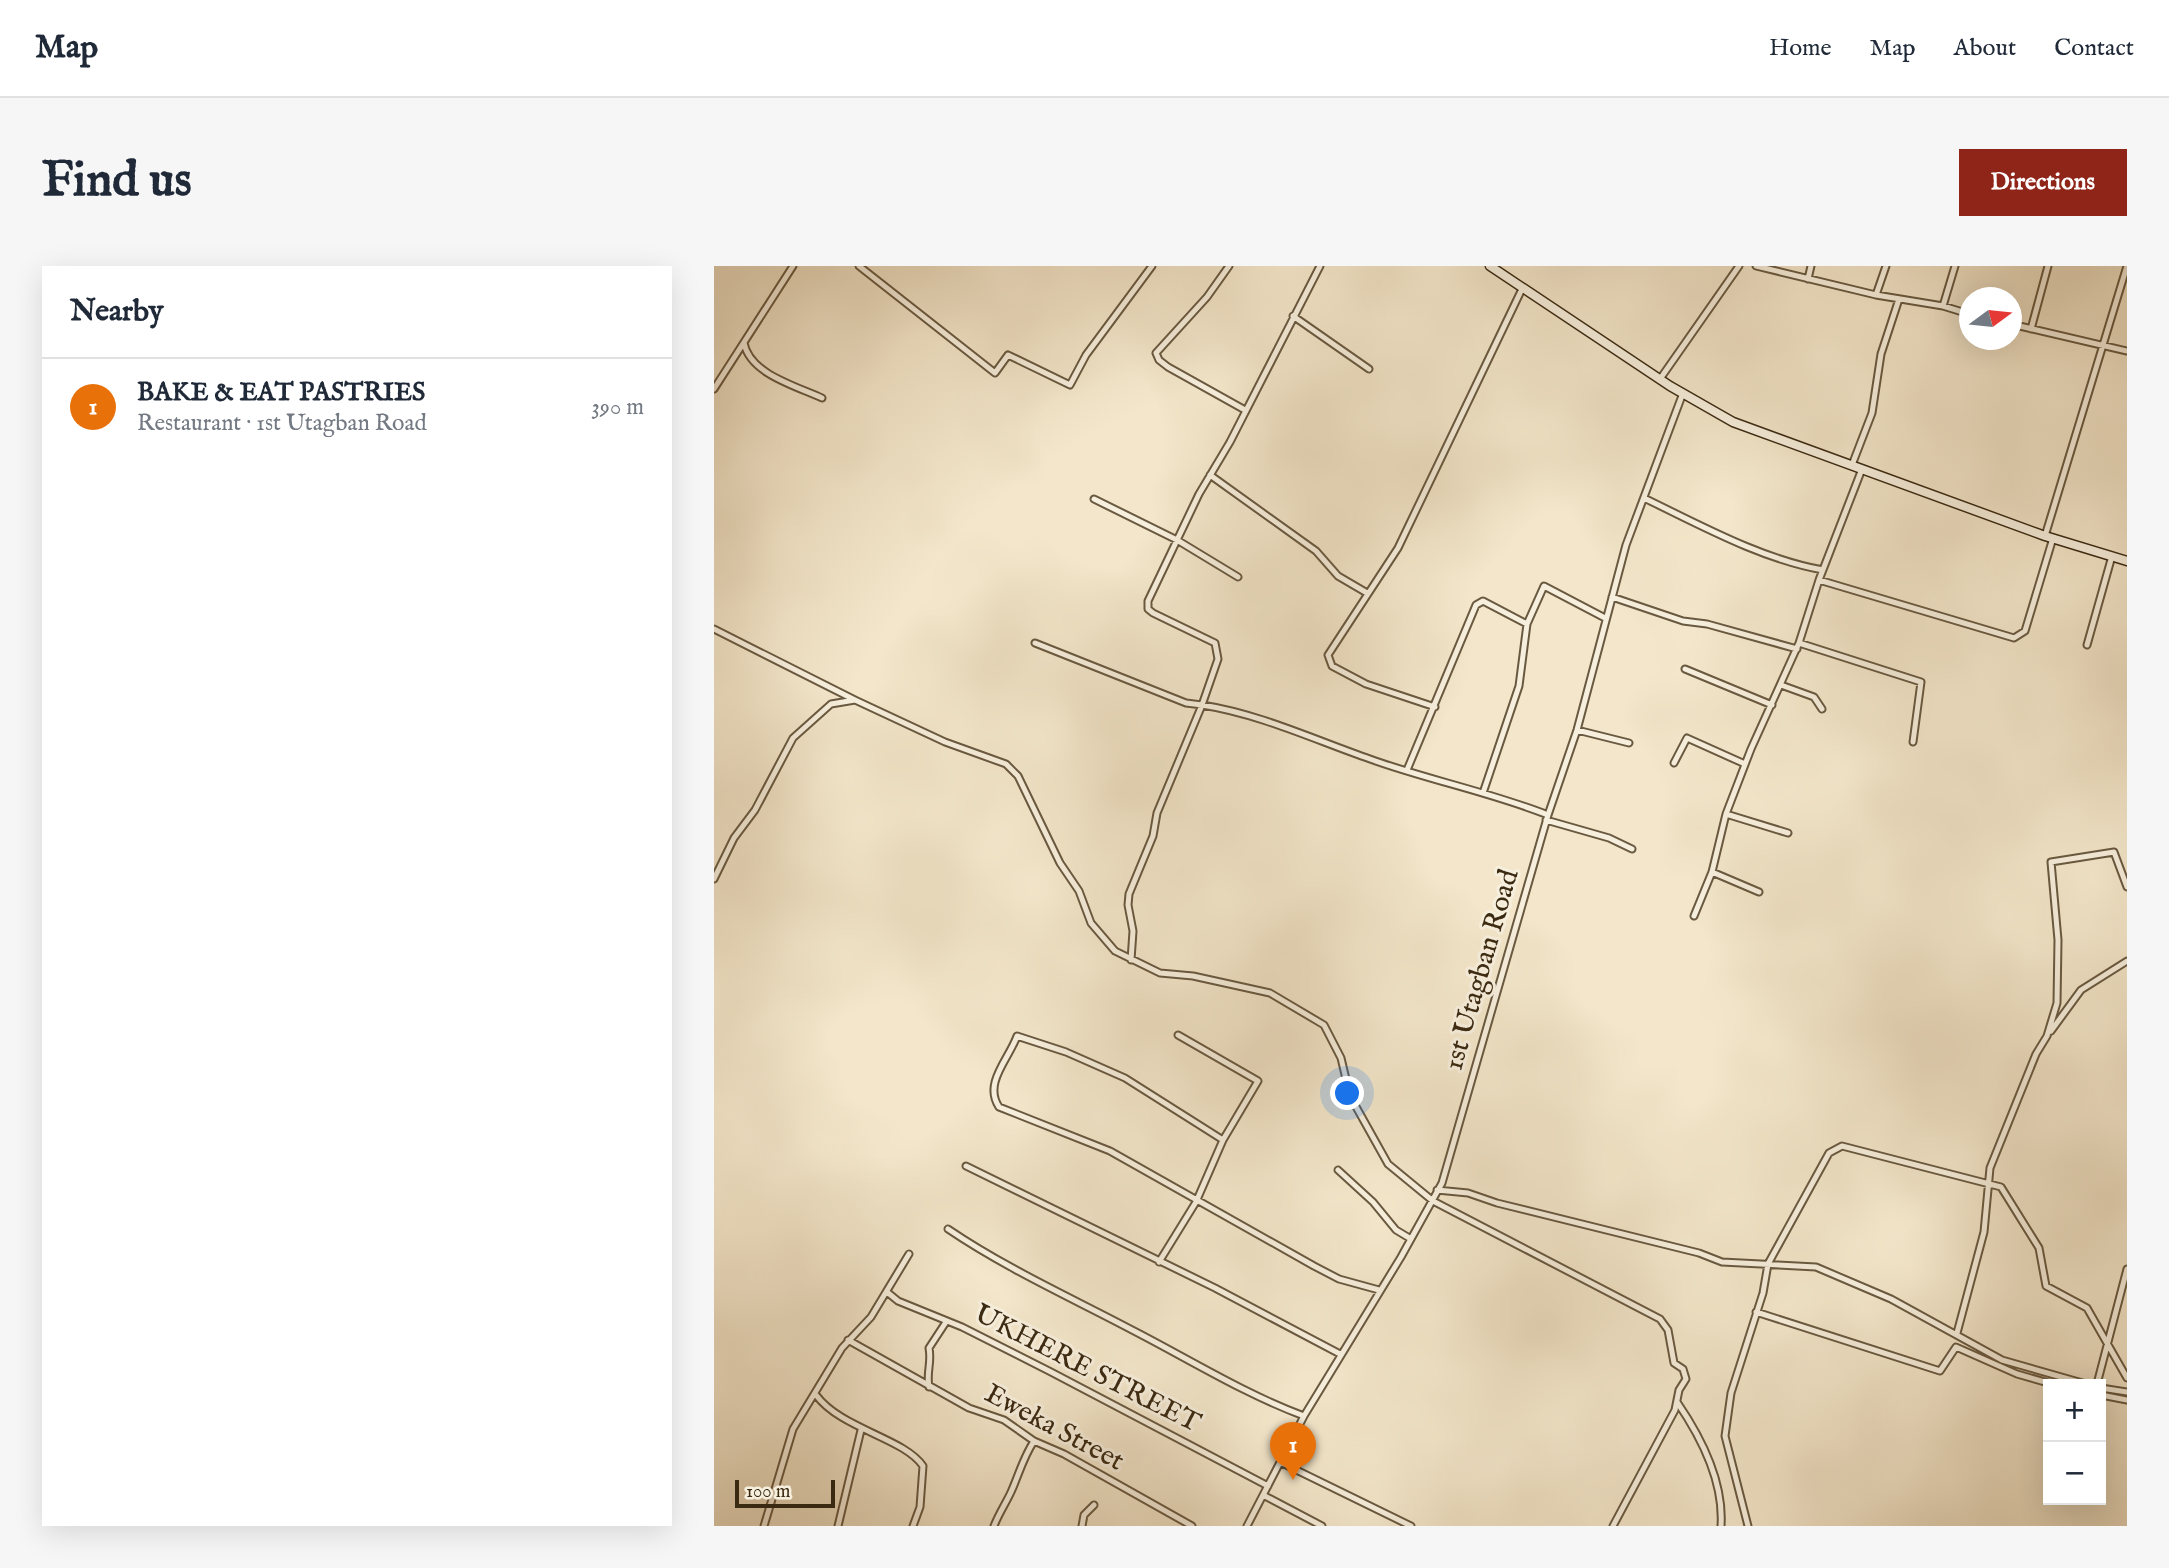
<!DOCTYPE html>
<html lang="en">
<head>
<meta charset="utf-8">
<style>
  body { margin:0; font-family:"IM FELL English",serif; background:#f6f6f7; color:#1f2937 }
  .controls { position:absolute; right:21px; bottom:21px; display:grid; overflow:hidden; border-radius:0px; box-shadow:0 7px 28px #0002 }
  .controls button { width:63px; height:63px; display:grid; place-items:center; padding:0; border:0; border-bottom:2px solid #e0e1e3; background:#fff; color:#1f2937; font:35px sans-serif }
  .compass { position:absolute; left:1245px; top:21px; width:63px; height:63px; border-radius:50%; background:#fff; box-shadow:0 7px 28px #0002; rotate:75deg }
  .scale { position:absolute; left:21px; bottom:18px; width:100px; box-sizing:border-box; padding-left:7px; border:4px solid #3b2a12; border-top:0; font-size:19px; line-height:24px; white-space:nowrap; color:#3b2a12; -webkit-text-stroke:5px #f7efdd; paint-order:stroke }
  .you { position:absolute; left:634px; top:828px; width:24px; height:24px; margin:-18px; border:5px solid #fff; border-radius:50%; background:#1a73e8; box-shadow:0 0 0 10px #1a73e833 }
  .badge { display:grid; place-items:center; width:46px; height:46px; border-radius:50%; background:#8f2418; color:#fff; font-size:23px; font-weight:700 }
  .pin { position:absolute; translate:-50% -58px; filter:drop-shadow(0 2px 4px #0008) }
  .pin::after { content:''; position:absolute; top:37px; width:24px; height:21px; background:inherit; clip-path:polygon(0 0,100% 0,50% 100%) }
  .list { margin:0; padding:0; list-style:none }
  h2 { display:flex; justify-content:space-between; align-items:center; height:91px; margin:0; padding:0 28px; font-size:30px }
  h2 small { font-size:23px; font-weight:400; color:#747a83 }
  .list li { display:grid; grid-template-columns:46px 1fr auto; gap:21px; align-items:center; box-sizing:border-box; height:98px; padding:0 28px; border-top:2px solid #e0e1e3 }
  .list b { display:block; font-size:26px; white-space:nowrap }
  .list p { margin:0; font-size:23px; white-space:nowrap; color:#747a83 }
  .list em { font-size:23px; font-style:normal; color:#747a83 }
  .map { position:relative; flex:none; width:1413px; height:1260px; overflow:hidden; border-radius:0px }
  header { display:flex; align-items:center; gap:42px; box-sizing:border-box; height:98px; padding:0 35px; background:#fff; border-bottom:2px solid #e0e1e3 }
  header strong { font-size:33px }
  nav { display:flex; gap:38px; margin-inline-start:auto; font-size:24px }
  .intro { display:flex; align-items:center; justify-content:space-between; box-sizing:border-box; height:168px; padding:0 42px }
  h1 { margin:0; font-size:49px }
  .button { padding:18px 32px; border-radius:0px; background:#8f2418; color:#fff; font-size:24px; font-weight:700 }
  main { display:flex; gap:42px; padding:0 42px }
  aside { flex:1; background:#fff; border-radius:0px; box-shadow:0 7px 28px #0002 }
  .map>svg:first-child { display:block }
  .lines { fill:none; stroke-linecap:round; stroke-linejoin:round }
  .minor-casing { stroke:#695940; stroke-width:9 }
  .secondary-casing { stroke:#3b2a12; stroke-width:11 }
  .minor { stroke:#f7efdd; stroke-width:5 }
  .secondary { stroke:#f7efdd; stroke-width:8 }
  .labels { text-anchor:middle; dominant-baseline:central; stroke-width:6; stroke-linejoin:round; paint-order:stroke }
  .street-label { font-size:28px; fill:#3b2a12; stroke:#f7efdd }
</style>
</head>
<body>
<header>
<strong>Map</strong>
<nav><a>Home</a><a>Map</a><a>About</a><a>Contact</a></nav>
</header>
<div class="intro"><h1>Find us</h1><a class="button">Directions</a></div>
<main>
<aside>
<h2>Nearby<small></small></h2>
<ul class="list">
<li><span class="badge" style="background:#e8710a">1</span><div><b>BAKE &amp; EAT PASTRIES</b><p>Restaurant · 1st Utagban Road</p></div><em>390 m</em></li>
</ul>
</aside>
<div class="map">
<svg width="1413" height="1260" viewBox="0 0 1413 1260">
  <rect width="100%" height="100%" fill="#f3e6ca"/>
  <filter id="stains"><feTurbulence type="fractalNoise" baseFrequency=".00286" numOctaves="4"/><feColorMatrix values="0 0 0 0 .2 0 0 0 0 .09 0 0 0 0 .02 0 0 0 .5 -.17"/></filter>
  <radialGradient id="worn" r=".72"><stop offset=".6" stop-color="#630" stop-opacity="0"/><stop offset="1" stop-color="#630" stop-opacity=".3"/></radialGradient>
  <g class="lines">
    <defs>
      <path id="minor" d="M145 0 281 107 294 89 356 119 372 89 438 0
        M515 0 493 31 442 87 445 94 454 101 531 144
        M1042 0 1162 29 1229 40 1255 48
        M1094 13 1097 0
        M1162 29 1172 0
        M1229 40 1241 0
        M579 50 655 103
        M1297 58 1413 85
        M1317 63 1334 0
        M30 77C36 108 82 120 108 132
        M946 113 1025 0
        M0 123 79 0
        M1138 199 1158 147 1167 88 1185 33
        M496 209 602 285 624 310 653 327
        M930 232C986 259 1047 293 1109 304
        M380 233 463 274 524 311
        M1331 270 1413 0
        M1105 314 1300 372 1311 365 1339 272
        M898 331 969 355 993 358 1083 383
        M0 363 141 434
        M321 377 472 437 488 439 504 393 501 377 439 347 434 343V335L485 228 516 176 606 0
        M1085 377 1207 416 1199 476
        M1373 379 1398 290
        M971 403 1058 439
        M1067 419 1100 431 1108 443
        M721 441 652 418 618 400 614 389 684 282 808 23
        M863 464 915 477
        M960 497 973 472 1031 498
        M693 504 762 339 769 335 813 358
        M769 527 805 420 813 358 830 320 891 352
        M1012 548 1074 567
        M832 554 895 572 918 583
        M998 606 1045 626
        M0 613 20 572 41 544 79 472 117 438 141 434 231 476 292 498 304 510 346 597 365 625 377 657 401 685 446 707 479 710 556 727 610 759 627 792 636 830 674 898 719 935 946 1053 954 1064 960 1097 969 1103 972 1113 965 1124 961 1144 899 1260
        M980 650 998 606 1012 548 1037 483 1085 377 1105 314 1148 203
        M417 694 419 665 414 639 415 628 439 570 443 547 488 439C546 448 601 474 656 493 714 514 776 526 834 549
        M1337 765 1367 724 1413 695
        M509 874 411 812 352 786 303 770C295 793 269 817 285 841L396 885 600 1000 625 1013 665 1024
        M252 900 501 1022 626 1088
        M624 904 659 936 682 964 697 973
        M723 924 754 927 783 937 985 987 1008 996 1102 1001 1177 1033 1288 1094 1372 1118
        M234 963C293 1003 360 1033 422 1066 478 1095 531 1128 590 1150
        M445 996 482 936 509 874 544 815 464 769
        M173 1026 184 1035 248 1061 337 1106 554 1220
        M1042 1046 1226 1105 1242 1081 1303 1108 1338 1118
        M1243 1067 1270 966 1276 902 1322 788 1333 770 1343 737 1344 674 1337 596 1400 586 1413 621
        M134 1074 255 1142 290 1154 320 1175 350 1188 478 1260
        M1383 1118 1413 1003
        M215 1121C212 1106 218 1097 215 1082L232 1056
        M1387 1122 1413 1126
        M102 1129C127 1163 190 1172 209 1200L206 1241 199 1260
        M1387 1129 1413 1134
        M963 1136C987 1171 1010 1216 1007 1260
        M566 1196 697 1260
        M549 1229 608 1260
        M50 1260 79 1163 128 1082 157 1051 195 988
        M124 1260 147 1164
        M280 1260C285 1247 292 1237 297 1226 305 1208 309 1192 320 1175
        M368 1260 370 1249 380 1239
        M533 1260 590 1150 687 991 728 917 834 549 863 464 912 279 969 127
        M1034 1260 1011 1170 1017 1127 1049 1027 1054 998 1115 887 1128 880 1287 921 1325 982 1332 1020 1373 1042 1413 1112"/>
      <path id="secondary" d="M776 0 956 120 1019 156 1331 270 1413 295"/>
    </defs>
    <use href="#minor" class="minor-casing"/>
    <use href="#secondary" class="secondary-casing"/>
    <use href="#minor" class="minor"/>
    <use href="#secondary" class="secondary"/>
  </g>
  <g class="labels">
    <g class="street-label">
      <text transform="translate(768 704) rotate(-74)">1st Utagban Road</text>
      <text transform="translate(373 1103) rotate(27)">UKHERE STREET</text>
      <text transform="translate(340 1162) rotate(28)">Eweka Street</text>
    </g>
  </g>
  <rect width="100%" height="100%" filter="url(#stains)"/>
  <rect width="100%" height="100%" fill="url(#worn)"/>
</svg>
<div class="controls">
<button>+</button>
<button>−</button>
</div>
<svg class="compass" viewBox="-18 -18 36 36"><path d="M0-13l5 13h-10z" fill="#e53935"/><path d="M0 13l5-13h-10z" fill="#747a83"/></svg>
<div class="scale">100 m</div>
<div class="you"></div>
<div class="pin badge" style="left:579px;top:1214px;background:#e8710a">1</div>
</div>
</main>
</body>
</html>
